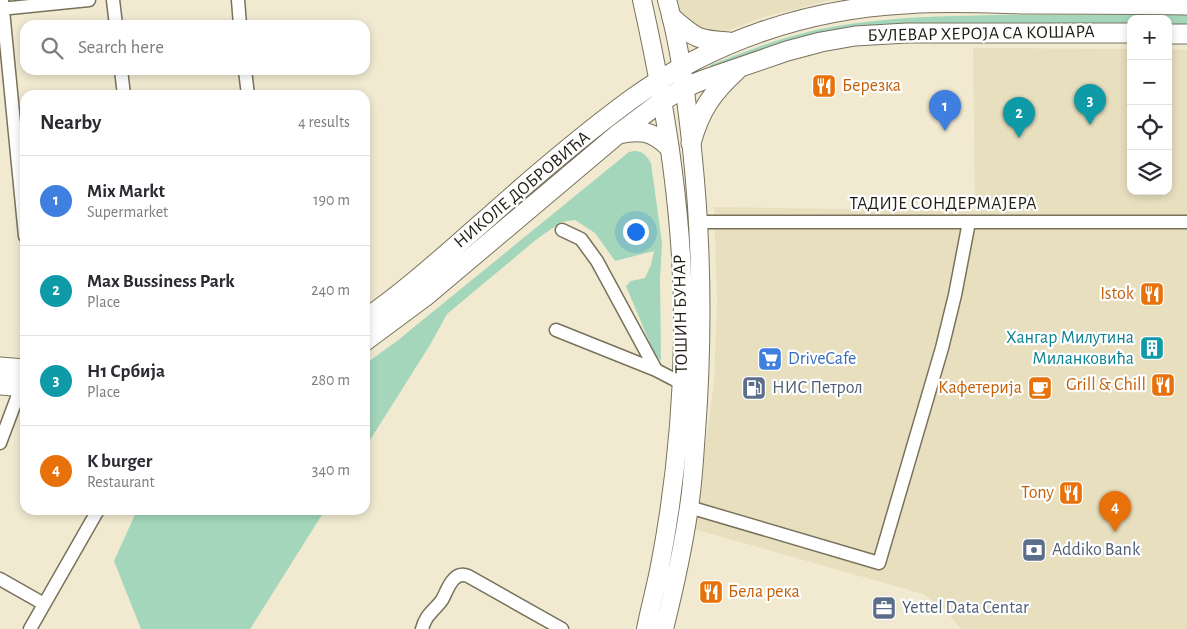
<!DOCTYPE html>
<html lang="en">
<head>
<meta charset="utf-8">
<style>
  body { margin:0; font-family:"Alegreya Sans",sans-serif; background:#f7f7f7; color:#2b2b33 }
  .controls { position:absolute; right:15px; top:15px; display:grid; overflow:hidden; border-radius:10px; box-shadow:0 2px 8px #0003 }
  .controls button { width:45px; height:45px; display:grid; place-items:center; padding:0; border:0; border-bottom:1px solid #e1e1e2; background:#fff; color:#2b2b33; font:25px sans-serif }
  .you { position:absolute; left:635px; top:231px; width:18px; height:18px; margin:-12px; border:4px solid #fff; border-radius:50%; background:#1a73e8; box-shadow:0 0 0 8px #1a73e833 }
  .badge { display:grid; place-items:center; width:32px; height:32px; border-radius:50%; background:#2563eb; color:#fff; font-size:16px; font-weight:700 }
  .pin { position:absolute; translate:-50% -41px; filter:drop-shadow(0 1px 2px #0008) }
  .pin::after { content:''; position:absolute; top:26px; width:18px; height:15px; background:inherit; clip-path:polygon(0 0,100% 0,50% 100%) }
  .list { margin:0; padding:0; list-style:none }
  h2 { display:flex; justify-content:space-between; align-items:center; height:65px; margin:0; padding:0 20px; font-size:21px }
  h2 small { font-size:16px; font-weight:400; color:#7c7c81 }
  .list li { display:grid; grid-template-columns:32px 1fr auto; gap:15px; align-items:center; box-sizing:border-box; height:90px; padding:0 20px; border-top:1px solid #e1e1e2 }
  .list b { display:block; font-size:19px; white-space:nowrap }
  .list p { margin:0; font-size:16px; white-space:nowrap; color:#7c7c81 }
  .list em { font-size:16px; font-style:normal; color:#7c7c81 }
  .icon { flex:none; width:28px; height:28px; fill:none; stroke:currentColor; stroke-width:2; stroke-linecap:round; stroke-linejoin:round }
  .map { position:relative; flex:none; width:1187px; height:629px; overflow:hidden }
  .search { position:absolute; background:#fff; box-shadow:0 2px 8px #0003; left:20px; top:20px; width:350px; height:55px; display:flex; align-items:center; gap:12px; box-sizing:border-box; padding:0 18px; border-radius:15px; color:#7c7c81; font-size:19px }
  .panel { position:absolute; background:#fff; box-shadow:0 2px 8px #0003; left:20px; top:90px; width:350px; height:425px; border-radius:15px }
  .map>svg:first-child { display:block }
  .built { fill:#e8dfbf }
  .green { fill:#a3d6bb }
  .lines { fill:none; stroke-linecap:round; stroke-linejoin:round }
  .minor-casing { stroke:#78725c; stroke-width:15 }
  .secondary-casing { stroke:#78725c; stroke-width:20 }
  .primary-casing { stroke:#78725c; stroke-width:21 }
  .minor { stroke:#fff; stroke-width:12 }
  .secondary { stroke:#fff; stroke-width:18 }
  .primary { stroke:#fff; stroke-width:19 }
  .labels { text-anchor:middle; dominant-baseline:central; stroke-width:4.5; stroke-linejoin:round; paint-order:stroke }
  .street-label { font-size:18px; fill:#1f1c13; stroke:#fff }
  .food-label { font-size:18px; fill:#c56008; stroke:#fff; text-anchor:end }
  .culture-label { font-size:18px; fill:#0d838f; stroke:#fff; text-anchor:end }
  .shop-label { font-size:18px; fill:#366cbe; stroke:#fff; text-anchor:start }
  .service-label { font-size:18px; fill:#4e5e75; stroke:#fff; text-anchor:start }
</style>
</head>
<body>
<div class="map">
<svg width="1187" height="629" viewBox="0 0 1187 629">
  <rect width="100%" height="100%" fill="#f1ead1"/>
  <path class="built" d="M677 0H831L764 17 713 36 686 28Z
    M973 48 1131 49V191H1168V49L1187 50V629H961L945 610 923 594 694 529 714 383 717 299 714 207 975 211Z"/>
  <path class="green" d="M997 15H1187V28H1168V19H1131V28L900 27 712 73 710 65C751 49 793 33 837 26 891 17 942 16 997 15Z
    M634 151C643 151 646 155 651 163L662 243 660 279 661 361 654 353 626 286 631 281 645 278 651 265 654 251 615 261 595 233 575 220 561 222 537 239 447 314 430 345 365 448V364L397 341 629 152Z
    M137 510H325L250 629H141L114 561Z"/>
  <g class="lines">
    <defs>
      <path id="minor" d="M2 0 25 236
        M113 0 116 25
        M238 0 240 25
        M0 9 89 0
        M121 70 124 95
        M245 70 248 95
        M698 222H1187
        M562 230 581 239 597 261 656 370
        M556 330 656 370 681 383
        M0 443 24 379
        M689 507 879 563 942 348 955 295 969 222
        M0 579 44 604
        M30 629 98 510
        M422 629C426 614 434 611 442 600 446 593 448 585 454 579 458 575 463 574 468 576L562 629"/>
      <path id="secondary" d="M642 0C667 112 685 226 683 341 682 416 674 493 660 566 656 587 650 608 646 629
        M664 629C674 589 683 548 689 507 693 482 694 457 696 432 703 337 702 243 692 149 686 98 681 49 667 0"/>
      <path id="primary" d="M672 18C696 39 698 40 729 42
        M1168 34H1187
        M618 134C641 129 652 131 669 147
        M691 143C700 110 712 93 737 70
        M365 319C407 290 445 255 483 222 531 179 581 136 633 98 713 41 807 9 905 4 945 1 985 3 1025 4 1079 4 1133 4 1187 5
        M365 341 427 295 618 134 662 101 686 87 703 80 787 51 821 42 855 36 907 33H1131
        M0 367 25 369
        M0 385 25 387"/>
    </defs>
    <use href="#minor" class="minor-casing"/>
    <use href="#secondary" class="secondary-casing"/>
    <use href="#primary" class="primary-casing"/>
    <use href="#minor" class="minor"/>
    <use href="#secondary" class="secondary"/>
    <use href="#primary" class="primary"/>
  </g>
  <defs>
    <symbol id="restaurant-square" viewBox="-11 -11 22 22"><rect x="-9" y="-9" width="18" height="18" rx="4" fill="#e8710a" stroke="#fff"/><path d="M-5-6h1v4h1v-4h1v4h1v-4h1v5L-1.5 .5V6h-2V.5L-5-1ZM5-6V6H3V1.5H1.5Q1.5-4 5-6Z" fill="#fff"/></symbol>
    <symbol id="building-square" viewBox="-11 -11 22 22"><rect x="-9" y="-9" width="18" height="18" rx="4" fill="#0f9aa8" stroke="#fff"/><path d="M-4-6H4V6H1V3H-1V6H-4ZM-2.5-4.3h1.7v1.8h-1.7ZM.8-4.3h1.7v1.8H.8ZM-2.5-1h1.7V.8h-1.7ZM.8-1h1.7V.8H.8Z" fill="#fff"/></symbol>
    <symbol id="supermarket-square" viewBox="-11 -11 22 22"><rect x="-9" y="-9" width="18" height="18" rx="4" fill="#3f7fe0" stroke="#fff"/><path d="M-6-5.5h2.5l.6 2H6L4.5 2H-2.5L-4.4-4H-6ZM-1.5 3.2a1.3 1.3 0 1 0 .1 0ZM3 3.2a1.3 1.3 0 1 0 .1 0Z" fill="#fff"/></symbol>
    <symbol id="fuel-square" viewBox="-11 -11 22 22"><rect x="-9" y="-9" width="18" height="18" rx="4" fill="#5c6f8a" stroke="#fff"/><path d="M-5.5-6h7V0h2V4h1.3V-2.5L3-4.5l.8-.8L6-3V5H2.5V1h-1V6h-7ZM-4.2-4.7v3.2H.2V-4.7Z" fill="#fff"/></symbol>
    <symbol id="cafe-square" viewBox="-11 -11 22 22"><rect x="-9" y="-9" width="18" height="18" rx="4" fill="#e8710a" stroke="#fff"/><path d="M-5.5-4.5H6V0H3Q3 3.5 0 3.5H-2.5Q-5.5 3.5-5.5 0ZM3-3.2v2h1.7v-2ZM-6 4.5H4V6H-6Z" fill="#fff"/></symbol>
    <symbol id="bank-square" viewBox="-11 -11 22 22"><rect x="-9" y="-9" width="18" height="18" rx="4" fill="#5c6f8a" stroke="#fff"/><path d="M-6-4H6V4H-6ZM0-2.3a2.3 2.3 0 1 0 0 4.6a2.3 2.3 0 1 0 0-4.6Z" fill="#fff"/></symbol>
    <symbol id="office-square" viewBox="-11 -11 22 22"><rect x="-9" y="-9" width="18" height="18" rx="4" fill="#5c6f8a" stroke="#fff"/><path d="M-6-3h4V-5.5h4V-3h4V5H-6ZM-1-4.5V-3h2v-1.5ZM-6 0V1H6V0Z" fill="#fff"/></symbol>
  </defs>
  <g fill-rule="evenodd">
    <use href="#restaurant-square" x="810" y="72" width="28" height="28"/>
    <use href="#restaurant-square" x="1138" y="280" width="28" height="28"/>
    <use href="#building-square" x="1138" y="334" width="28" height="28"/>
    <use href="#supermarket-square" x="756" y="345" width="28" height="28"/>
    <use href="#restaurant-square" x="1149" y="371" width="28" height="28"/>
    <use href="#fuel-square" x="740" y="374" width="28" height="28"/>
    <use href="#cafe-square" x="1026" y="374" width="28" height="28"/>
    <use href="#restaurant-square" x="1057" y="479" width="28" height="28"/>
    <use href="#bank-square" x="1020" y="536" width="28" height="28"/>
    <use href="#restaurant-square" x="697" y="578" width="28" height="28"/>
    <use href="#office-square" x="870" y="594" width="28" height="28"/>
  </g>
  <g class="labels">
    <g class="street-label">
      <text transform="translate(981 34) rotate(-1)">БУЛЕВАР ХЕРОЈА СА КОШАРА</text>
      <text transform="translate(522 190) rotate(-40)">НИКОЛЕ ДОБРОВИЋА</text>
      <text x="943" y="204">ТАДИЈЕ СОНДЕРМАЈЕРА</text>
      <text transform="translate(681 314) rotate(-91)">ТОШИН БУНАР</text>
    </g>
    <g class="food-label">
      <text x="842" y="86" text-anchor="start">Березка</text>
      <text x="1134" y="294">Istok</text>
      <text x="1146" y="385">Grill &amp; Chill</text>
      <text x="1022" y="388">Кафетерија</text>
      <text x="1054" y="493">Tony</text>
      <text x="728" y="592" text-anchor="start">Бела река</text>
    </g>
    <g class="culture-label">
      <text x="1134" y="338">Хангар Милутина<tspan x="1134" dy="21">Миланковића</tspan></text>
    </g>
    <g class="shop-label">
      <text x="788" y="359">DriveCafe</text>
    </g>
    <g class="service-label">
      <text x="772" y="388">НИС Петрол</text>
      <text x="1052" y="550">Addiko Bank</text>
      <text x="902" y="608">Yettel Data Centar</text>
    </g>
  </g>
</svg>
<div class="controls">
<button>+</button>
<button>−</button>
<button><svg class="icon" aria-label="locate" viewBox="0 0 24 24"><circle cx="12" cy="12" r="6"/><path d="M12 2v4M12 18v4M2 12h4M18 12h4"/></svg></button>
<button><svg class="icon" aria-label="layers" viewBox="0 0 24 24"><path d="M12 4l9 5-9 5-9-5zM3 14l9 5 9-5"/></svg></button>
</div>
<div class="you"></div>
<div class="pin badge" style="left:945px;top:131px;background:#3f7fe0">1</div>
<div class="pin badge" style="left:1019px;top:138px;background:#0f9aa8">2</div>
<div class="pin badge" style="left:1090px;top:125px;background:#0f9aa8">3</div>
<div class="pin badge" style="left:1115px;top:532px;background:#e8710a">4</div>
<div class="search"><svg class="icon" aria-label="search" viewBox="0 0 24 24"><circle cx="10" cy="10" r="6"/><path d="M15 15l6 6"/></svg>Search here</div>
<section class="panel">
<h2>Nearby<small>4 results</small></h2>
<ul class="list">
<li><span class="badge" style="background:#3f7fe0">1</span><div><b>Mix Markt</b><p>Supermarket</p></div><em>190 m</em></li>
<li><span class="badge" style="background:#0f9aa8">2</span><div><b>Max Bussiness Park</b><p>Place</p></div><em>240 m</em></li>
<li><span class="badge" style="background:#0f9aa8">3</span><div><b>Н1 Србија</b><p>Place</p></div><em>280 m</em></li>
<li><span class="badge" style="background:#e8710a">4</span><div><b>K burger</b><p>Restaurant</p></div><em>340 m</em></li>
</ul>
</section>
</div>
</body>
</html>
